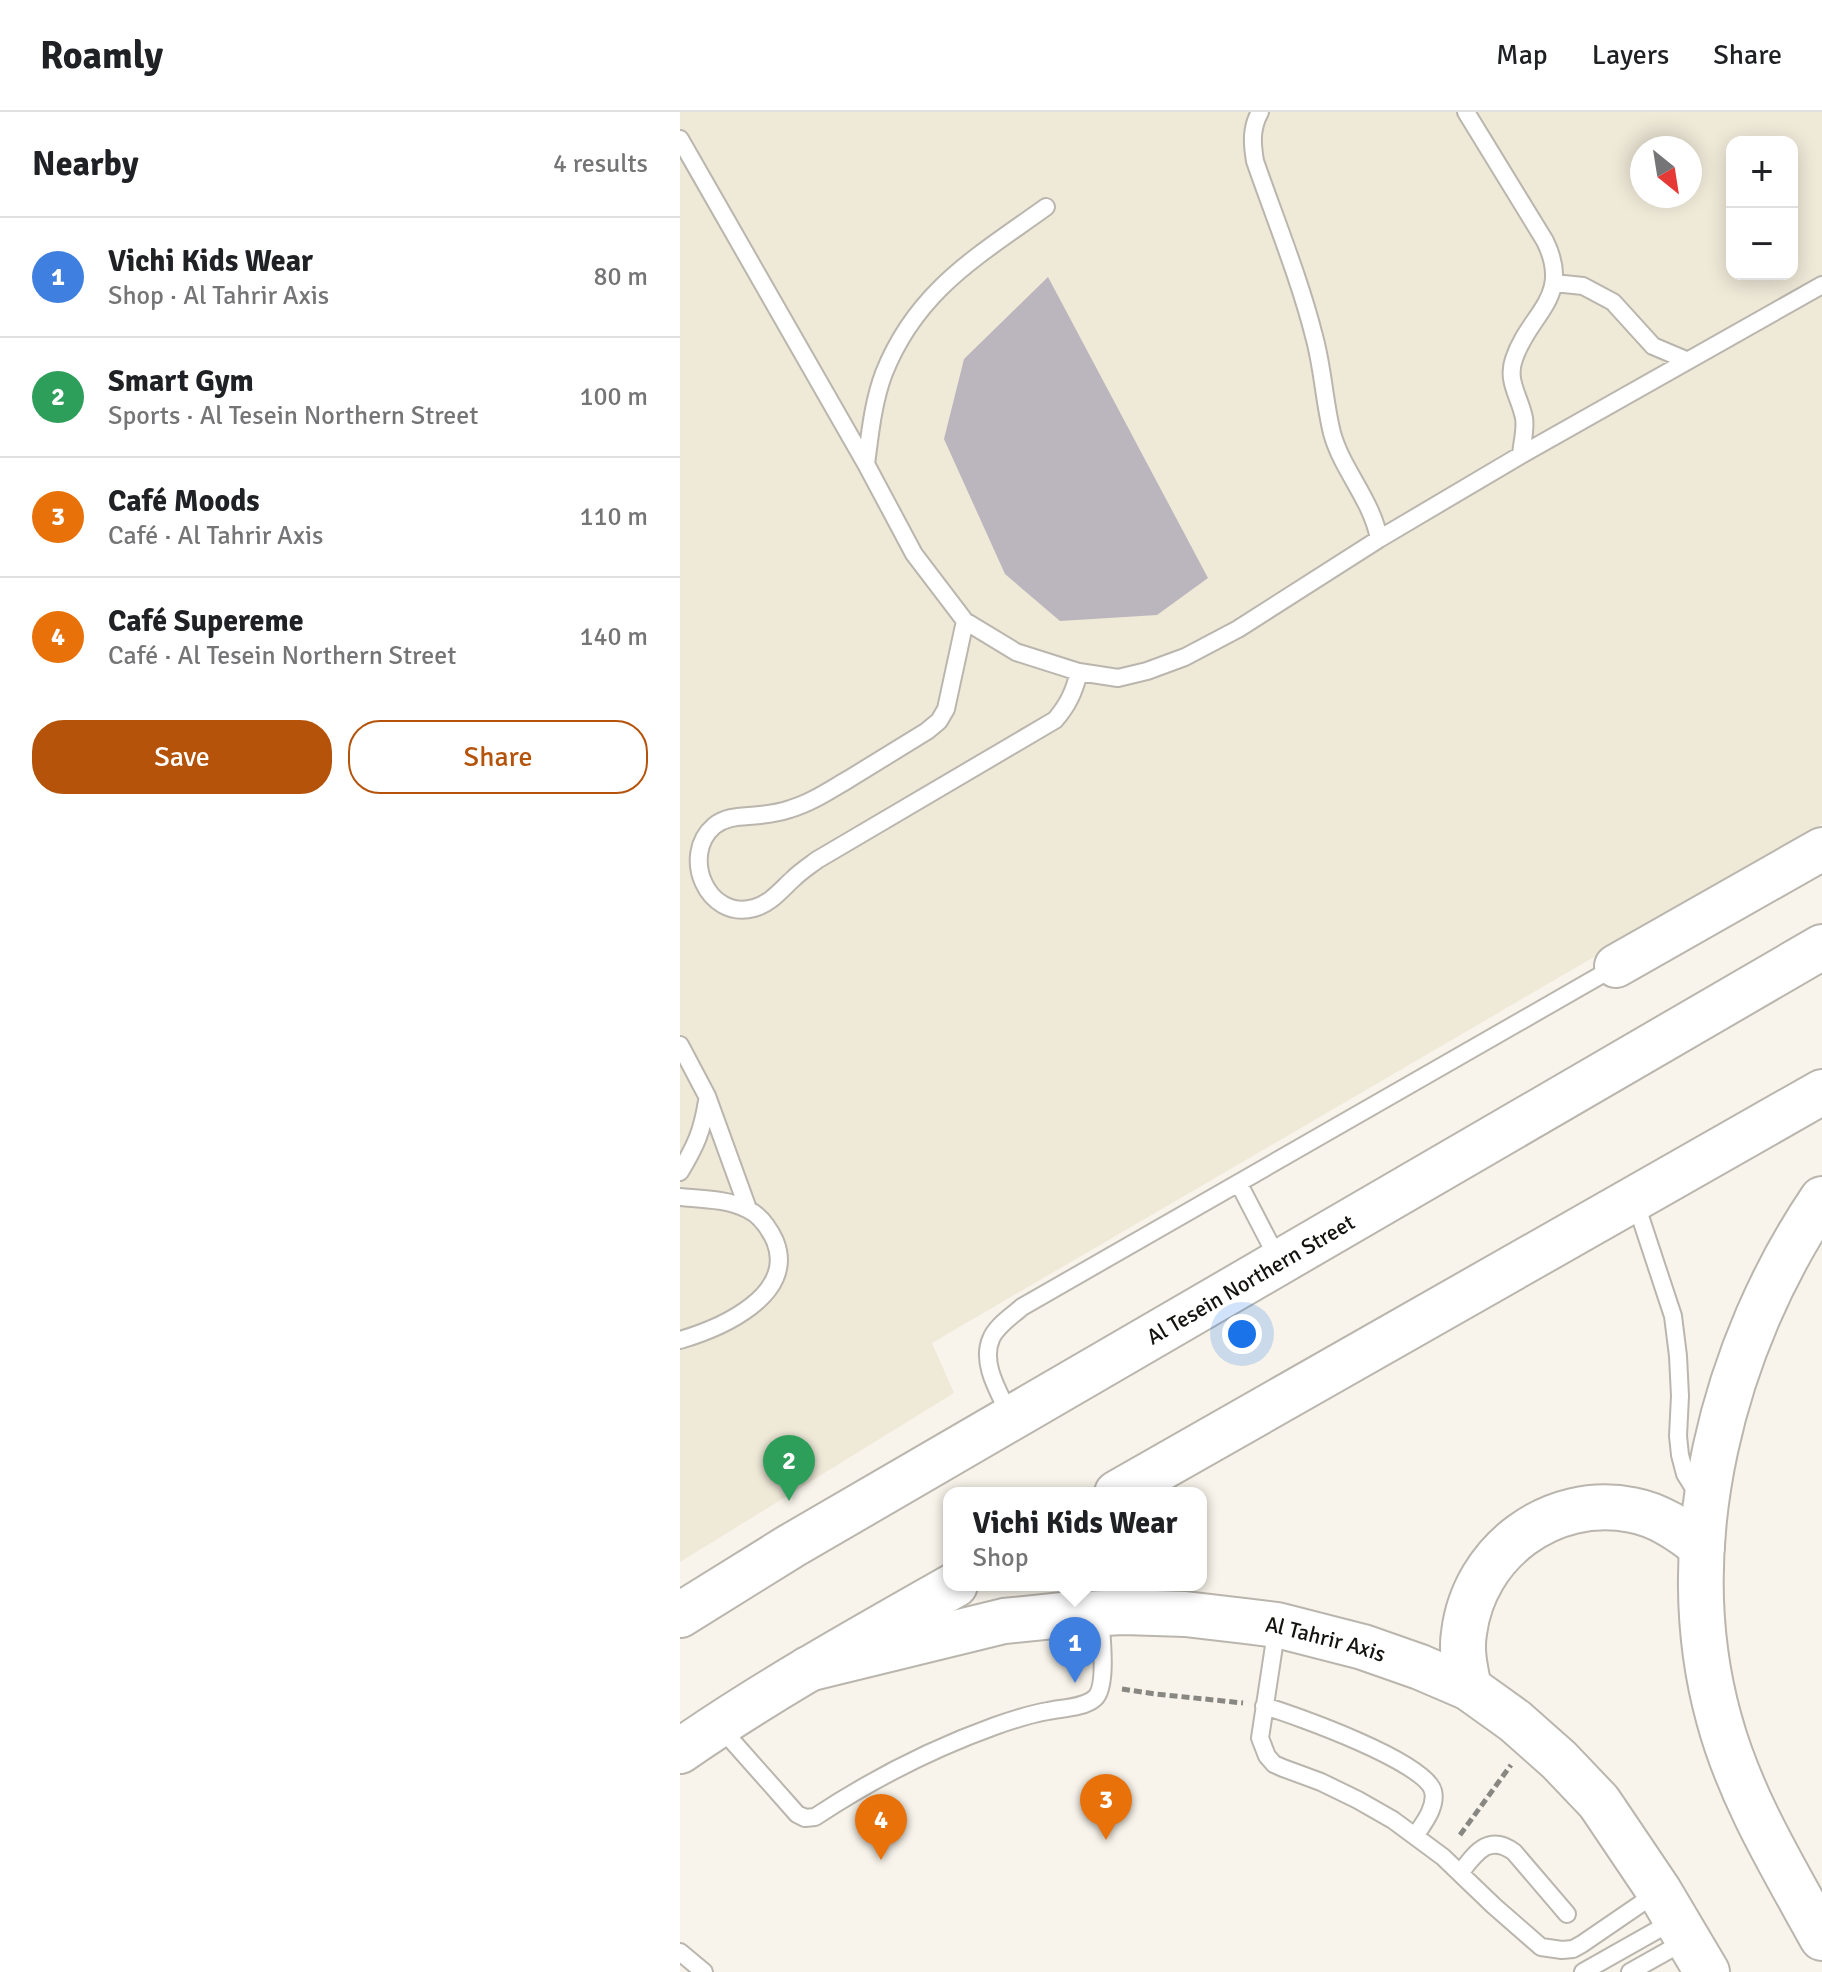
<!DOCTYPE html>
<html lang="en">
<head>
<meta charset="utf-8">
<style>
  body { margin:0; font-family:Signika,sans-serif; background:#f6f6f6; color:#202124 }
  .controls { position:absolute; right:24px; top:24px; display:grid; overflow:hidden; border-radius:16px; box-shadow:0 4px 20px #0003 }
  .controls button { width:72px; height:72px; display:grid; place-items:center; padding:0; border:0; border-bottom:2px solid #e0e0e0; background:#fff; color:#202124; font:40px sans-serif }
  .compass { position:absolute; left:950px; top:24px; width:72px; height:72px; border-radius:50%; background:#fff; box-shadow:0 4px 20px #0003; rotate:150deg }
  .you { position:absolute; left:562px; top:1222px; width:28px; height:28px; margin:-20px; border:6px solid #fff; border-radius:50%; background:#1a73e8; box-shadow:0 0 0 12px #1a73e833 }
  .badge { display:grid; place-items:center; width:52px; height:52px; border-radius:50%; background:#b45309; color:#fff; font-size:26px; font-weight:700 }
  .pin { position:absolute; translate:-50% -66px; filter:drop-shadow(0 2px 4px #0008) }
  .pin::after { content:''; position:absolute; top:42px; width:28px; height:24px; background:inherit; clip-path:polygon(0 0,100% 0,50% 100%) }
  .popup { position:absolute; left:263px; top:1375px; width:264px; height:104px; box-sizing:border-box; display:grid; place-content:center; border-radius:16px; background:#fff; filter:drop-shadow(0 2px 6px #0005); font-size:26px; white-space:nowrap; color:#757577 }
  .popup b { font-size:30px; color:#202124 }
  .popup::after { content:''; position:absolute; left:50%; top:100%; margin-left:-16px; border:16px solid transparent; border-top-color:#fff }
  .list { margin:0; padding:0; list-style:none }
  h2 { display:flex; justify-content:space-between; align-items:center; height:104px; margin:0; padding:0 32px; font-size:34px }
  h2 small { font-size:26px; font-weight:400; color:#757577 }
  .list li { display:grid; grid-template-columns:52px 1fr auto; gap:24px; align-items:center; box-sizing:border-box; height:120px; padding:0 32px; border-top:2px solid #e0e0e0 }
  .list b { display:block; font-size:30px; white-space:nowrap }
  .list p { margin:0; font-size:26px; white-space:nowrap; color:#757577 }
  .list em { font-size:26px; font-style:normal; color:#757577 }
  .actions { display:flex; gap:16px; padding:24px 32px }
  .actions a { flex:1; padding:18px 0; border:2px solid #b45309; border-radius:32px; text-align:center; font-size:28px; color:#b45309 }
  .actions .main { background:#b45309; color:#fff }
  .map { position:relative; flex:none; width:1142px; height:1860px; overflow:hidden }
  header { display:flex; align-items:center; gap:48px; box-sizing:border-box; height:112px; padding:0 40px; background:#fff; border-bottom:2px solid #e0e0e0 }
  header strong { font-size:38px }
  nav { display:flex; gap:44px; margin-inline-start:auto; font-size:28px }
  main { display:flex }
  aside { flex:1; background:#fff }
  .map>svg:first-child { display:block }
  .built { fill:#efe9d8; fill-rule:evenodd }
  .building { fill:#bbb5bd }
  .lines { fill:none; stroke-linecap:round; stroke-linejoin:round }
  .service-casing { stroke:#bab6ae; stroke-width:20 }
  .tertiary-casing { stroke:#bab6ae; stroke-width:46 }
  .primary-casing { stroke:#bab6ae; stroke-width:48 }
  .path { stroke:#898781; stroke-width:5; stroke-dasharray:8 4; stroke-linecap:butt }
  .service { stroke:#fff; stroke-width:16 }
  .tertiary { stroke:#fff; stroke-width:42 }
  .primary { stroke:#fff; stroke-width:44 }
  .labels { text-anchor:middle; dominant-baseline:central; stroke-width:7; stroke-linejoin:round; paint-order:stroke }
  .street-label { font-size:22px; fill:#141310; stroke:#fff }
</style>
</head>
<body>
<header>
<strong>Roamly</strong>
<nav><a>Map</a><a>Layers</a><a>Share</a></nav>
</header>
<main>
<aside>
<h2>Nearby<small>4 results</small></h2>
<ul class="list">
<li><span class="badge" style="background:#3f7fe0">1</span><div><b>Vichi Kids Wear</b><p>Shop · Al Tahrir Axis</p></div><em>80 m</em></li>
<li><span class="badge" style="background:#2e9e5b">2</span><div><b>Smart Gym</b><p>Sports · Al Tesein Northern Street</p></div><em>100 m</em></li>
<li><span class="badge" style="background:#e8710a">3</span><div><b>Café Moods</b><p>Café · Al Tahrir Axis</p></div><em>110 m</em></li>
<li><span class="badge" style="background:#e8710a">4</span><div><b>Café Supereme</b><p>Café · Al Tesein Northern Street</p></div><em>140 m</em></li>
</ul>
<div class="actions"><a class="main">Save</a><a>Share</a></div>
</aside>
<div class="map">
<svg width="1142" height="1860" viewBox="0 0 1142 1860">
  <rect width="100%" height="100%" fill="#f8f4eb"/>
  <path class="built" d="M0 0H1142V712L252 1231 274 1281 0 1450ZM1052 30H1112V162H1052ZM962 36H1010V84H962Z"/>
  <path class="building" d="M368 165 528 466 477 503 380 509 325 462 264 327 284 247Z"/>
  <g class="lines">
    <defs>
      <path id="service" d="M580 0C571 16 572 31 575 49 595 107 619 165 634 224 643 256 644 289 652 321 662 358 692 388 699 427
        M0 27 186 352 234 442 285 509 336 540 399 560 438 566 467 559 505 545 558 517 699 427 841 343C842 330 846 318 844 306 840 285 826 269 834 247 849 201 893 186 865 129L786 0
        M874 171 903 174 933 190 973 234 1006 248
        M841 343 1142 173
        M186 352C190 322 193 290 204 261 237 178 298 144 366 95
        M285 509 266 597 259 609 247 619C221 635 195 651 169 667 150 678 131 691 110 697 101 700 90 702 80 703 63 705 48 703 34 714 0 743 27 809 74 796 90 792 101 778 113 767 120 760 129 754 137 748L375 608C388 593 394 580 399 560
        M0 933 27 984 68 1097
        M0 1060C16 1033 22 1020 27 989
        M559 1072 599 1149
        M0 1085C22 1087 47 1087 67 1097 80 1103 89 1116 95 1129 117 1183 41 1216 0 1228
        M955 1089 993 1204 998 1244 1000 1284 998 1324 1000 1343 1005 1362 1018 1383
        M331 1306C321 1283 300 1253 311 1227 316 1214 332 1204 342 1195L935 855
        M597 1514 580 1626 587 1644 594 1652 603 1656 641 1670 678 1688 713 1708 763 1745 814 1794 861 1835 882 1838 893 1837 902 1832 978 1780
        M584 1594C615 1603 746 1650 753 1679 757 1695 743 1712 735 1724
        M39 1614 117 1702 125 1706 135 1705C191 1668 251 1637 315 1614 332 1608 350 1602 368 1599 382 1596 404 1596 415 1586 428 1574 421 1520 420 1502
        M780 1761C795 1742 808 1721 834 1740L887 1802
        M0 1840 24 1860
        M903 1860 995 1808
        M950 1860 1007 1828"/>
      <path id="tertiary" d="M936 854 1142 737"/>
      <g id="primary">
        <path d="M1142 1087C1043 1233 991 1434 1039 1607 1060 1685 1103 1755 1142 1826"/>
        <path d="M437 1381 1142 980"/>
        <path id="s1" d="M0 1503 111 1434 1142 835"/>
        <path id="s2" d="M128 1557 324 1509 383 1503 444 1500 505 1502 565 1509 597 1513 683 1535 740 1555 789 1576 835 1609 879 1648 919 1690 979 1779 1027 1860"/>
        <path d="M789 1576C785 1557 781 1539 784 1521 794 1440 871 1382 952 1398 979 1403 1001 1418 1022 1435"/>
        <path d="M0 1639C88 1578 182 1526 275 1473"/>
      </g>
    </defs>
    <use href="#service" class="service-casing"/>
    <use href="#tertiary" class="tertiary-casing"/>
    <use href="#primary" class="primary-casing"/>
    <path class="path" d="M442 1577 476 1582 563 1591
      M780 1723 831 1653"/>
    <use href="#service" class="service"/>
    <use href="#tertiary" class="tertiary"/>
    <use href="#primary" class="primary"/>
  </g>
  <g class="labels">
    <g class="street-label">
      <text stroke="none"><textPath href="#s1" startOffset="662">Al Tesein Northern Street</textPath></text>
      <text stroke="none"><textPath href="#s2" startOffset="526">Al Tahrir Axis</textPath></text>
    </g>
  </g>
</svg>
<div class="controls">
<button>+</button>
<button>−</button>
</div>
<svg class="compass" viewBox="-18 -18 36 36"><path d="M0-13l5 13h-10z" fill="#e53935"/><path d="M0 13l5-13h-10z" fill="#757577"/></svg>
<div class="you"></div>
<div class="pin badge" style="left:395px;top:1571px;background:#3f7fe0">1</div>
<div class="popup"><b>Vichi Kids Wear</b>Shop</div>
<div class="pin badge" style="left:109px;top:1389px;background:#2e9e5b">2</div>
<div class="pin badge" style="left:426px;top:1728px;background:#e8710a">3</div>
<div class="pin badge" style="left:201px;top:1748px;background:#e8710a">4</div>
</div>
</main>
</body>
</html>
